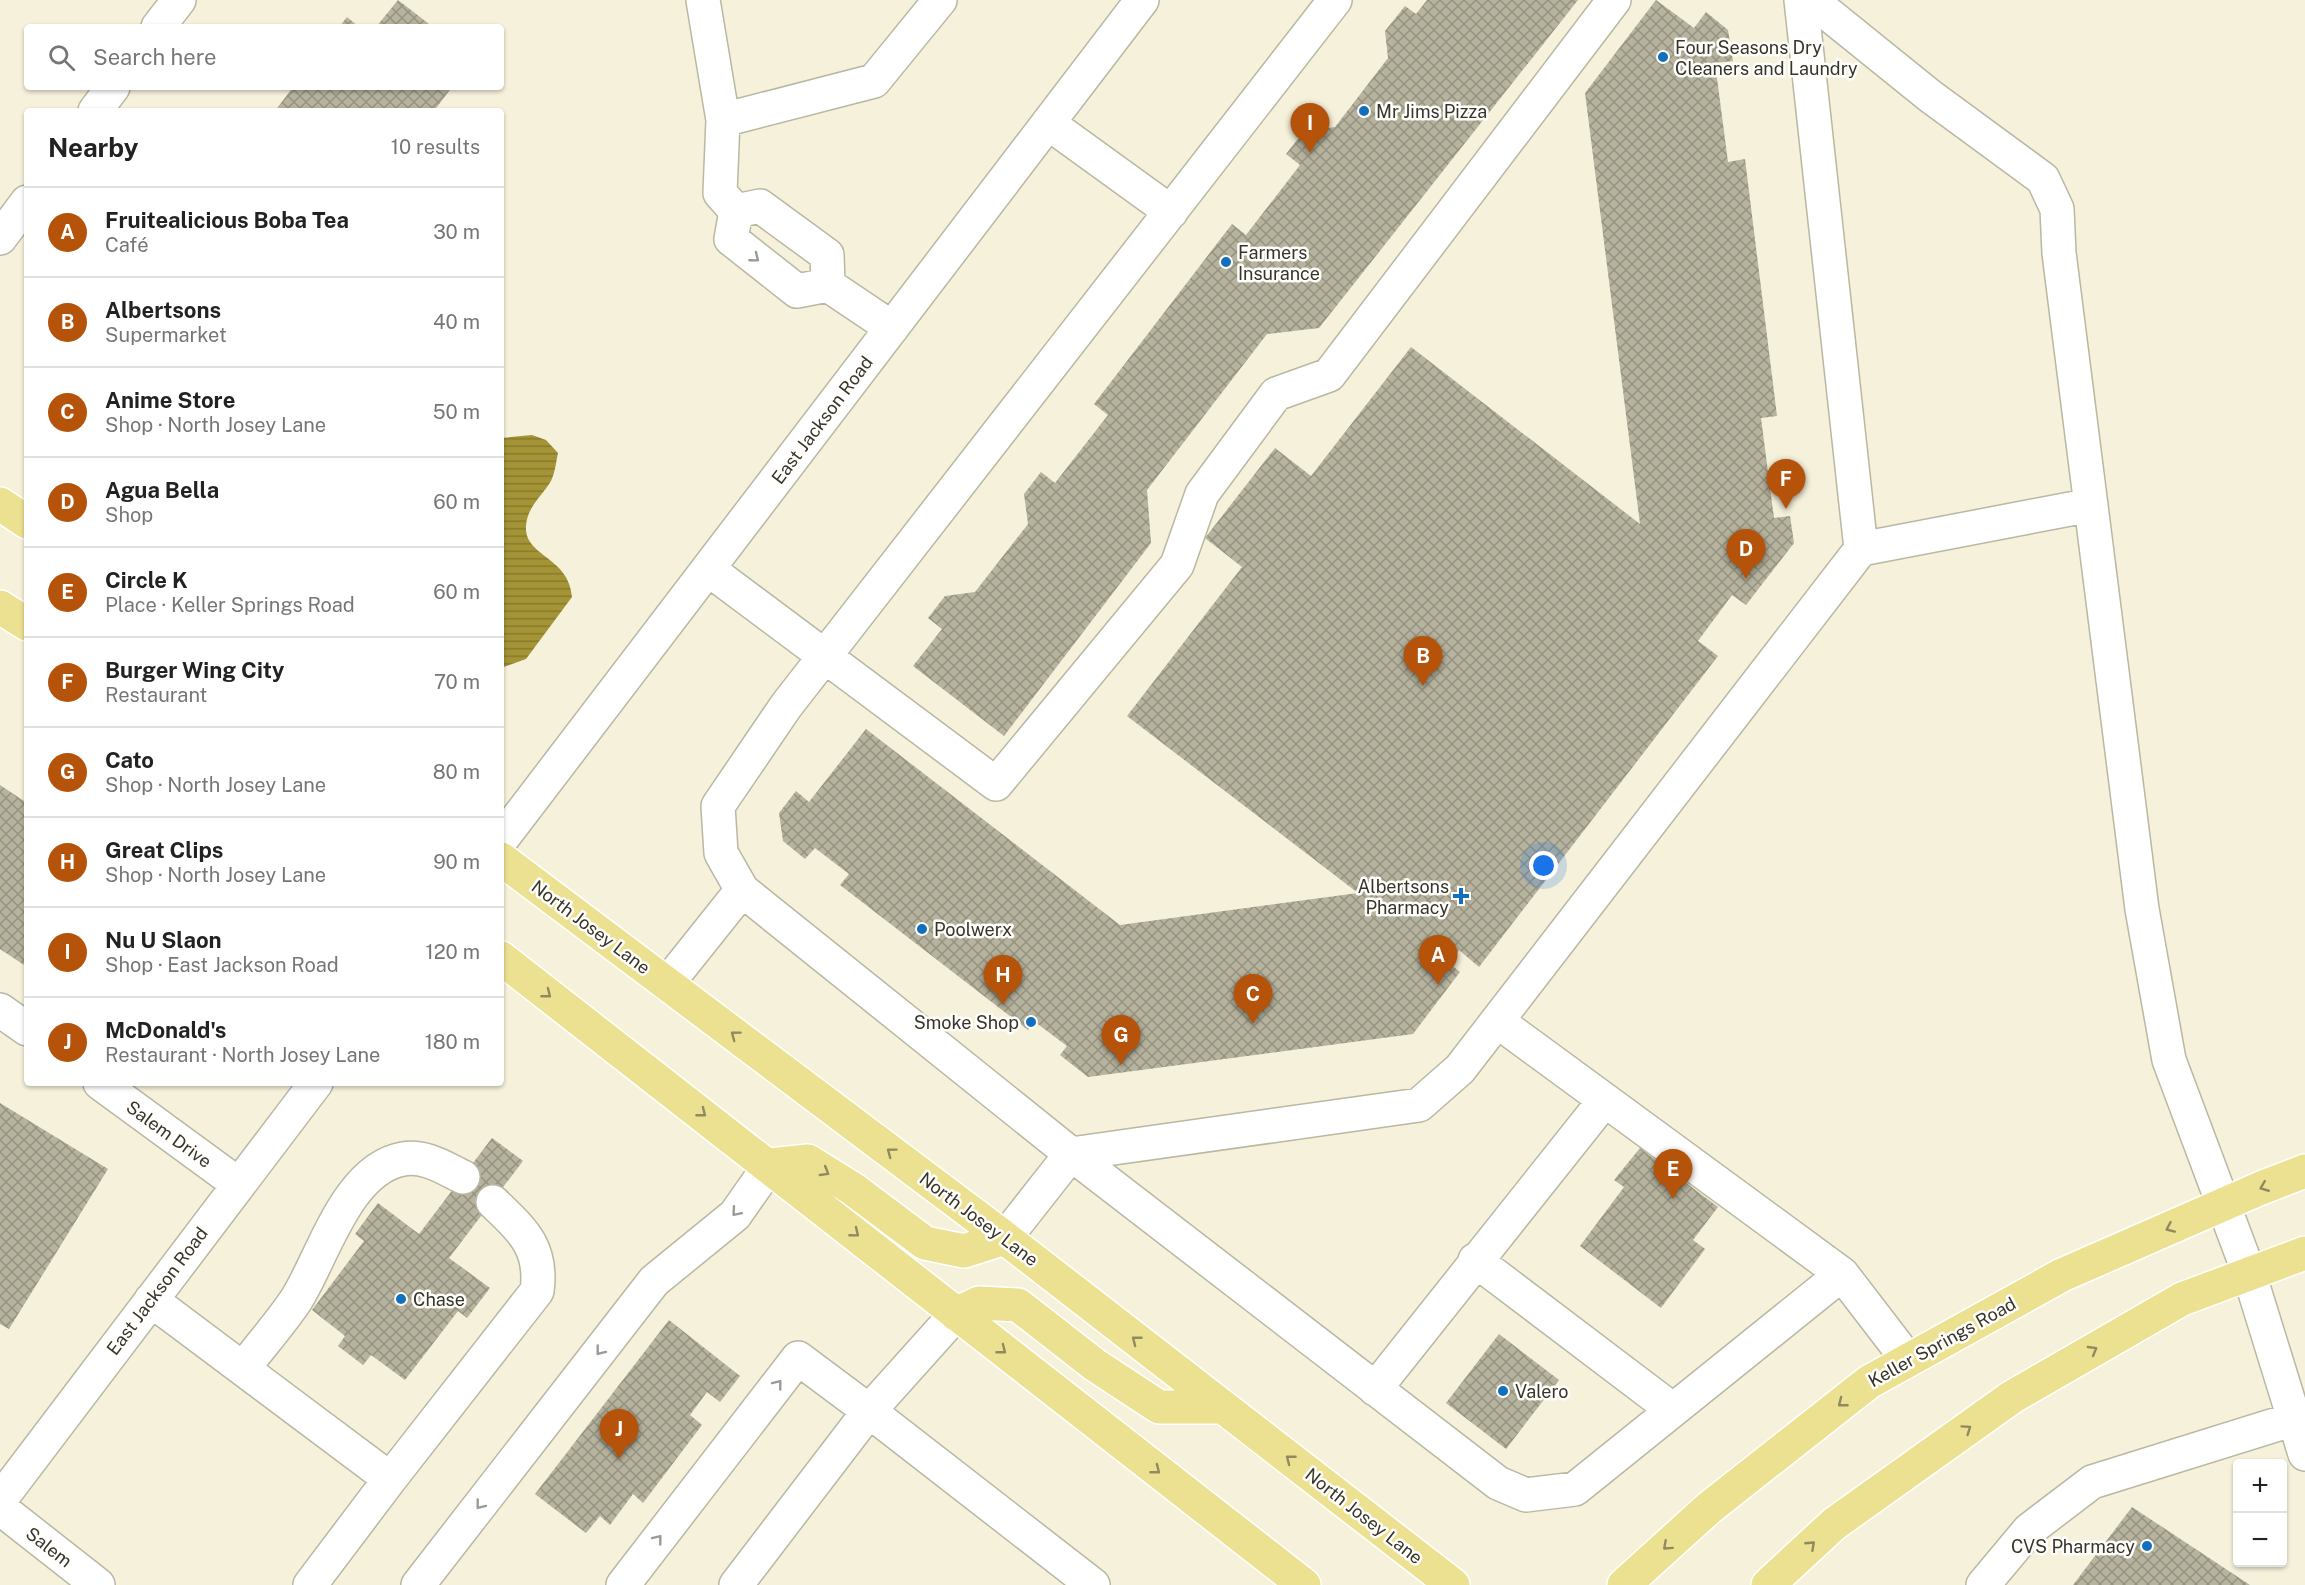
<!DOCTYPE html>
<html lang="en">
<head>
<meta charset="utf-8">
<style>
  body { margin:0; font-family:"Public Sans",sans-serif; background:#f2f2f2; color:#222 }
  .controls { position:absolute; right:18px; bottom:18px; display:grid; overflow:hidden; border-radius:6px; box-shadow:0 2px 4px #0004 }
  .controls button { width:54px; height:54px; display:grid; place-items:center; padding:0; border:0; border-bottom:2px solid #e0e0e0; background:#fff; color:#222; font:30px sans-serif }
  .you { position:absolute; left:1544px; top:866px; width:21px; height:21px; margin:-15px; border:4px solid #fff; border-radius:50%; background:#1a73e8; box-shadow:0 0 0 9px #1a73e833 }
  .badge { display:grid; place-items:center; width:39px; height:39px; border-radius:50%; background:#b45309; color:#fff; font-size:20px; font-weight:700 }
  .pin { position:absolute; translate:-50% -50px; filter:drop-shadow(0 2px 3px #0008) }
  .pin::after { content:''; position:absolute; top:32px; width:21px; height:18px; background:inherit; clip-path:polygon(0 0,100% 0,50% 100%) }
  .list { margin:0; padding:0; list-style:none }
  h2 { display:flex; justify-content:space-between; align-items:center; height:78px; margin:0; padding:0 24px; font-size:26px }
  h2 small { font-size:20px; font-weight:400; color:#767676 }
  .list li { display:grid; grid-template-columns:39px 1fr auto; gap:18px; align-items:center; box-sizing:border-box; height:90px; padding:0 24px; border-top:2px solid #e0e0e0 }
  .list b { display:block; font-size:22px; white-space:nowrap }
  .list p { margin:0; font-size:20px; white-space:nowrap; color:#767676 }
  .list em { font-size:20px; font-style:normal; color:#767676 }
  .icon { flex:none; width:33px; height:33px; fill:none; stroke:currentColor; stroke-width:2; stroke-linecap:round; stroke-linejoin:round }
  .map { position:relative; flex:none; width:2305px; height:1585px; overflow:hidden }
  .search { position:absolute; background:#fff; box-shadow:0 2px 4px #0004; left:24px; top:24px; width:480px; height:66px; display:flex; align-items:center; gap:15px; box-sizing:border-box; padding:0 21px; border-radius:6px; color:#767676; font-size:22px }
  .panel { position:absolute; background:#fff; box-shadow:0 2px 4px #0004; left:24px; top:108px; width:480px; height:978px; border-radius:6px }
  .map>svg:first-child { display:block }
  .water { fill:url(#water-rules) }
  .building { fill:url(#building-cross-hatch) }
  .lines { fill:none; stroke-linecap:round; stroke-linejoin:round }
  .minor-casing { stroke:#bab7a2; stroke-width:36 }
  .major-casing { stroke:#fff; stroke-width:36 }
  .minor { stroke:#fff; stroke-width:33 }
  .major { stroke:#ece091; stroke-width:33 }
  .oneway { stroke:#9a9a96 }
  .oneway2 { stroke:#918a5f }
  .poi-dot { fill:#116fbc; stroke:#fffefa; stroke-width:2 }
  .labels { text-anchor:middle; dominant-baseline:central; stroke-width:5; stroke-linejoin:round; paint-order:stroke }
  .poi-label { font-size:18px; fill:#36352d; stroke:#fffefa; text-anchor:start }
  .street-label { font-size:18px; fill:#36352d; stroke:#fffefa }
</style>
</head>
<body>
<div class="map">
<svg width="2305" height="1585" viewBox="0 0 2305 1585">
  <defs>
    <pattern id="water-rules" width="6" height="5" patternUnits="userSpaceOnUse" patternTransform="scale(1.5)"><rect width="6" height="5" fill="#a49436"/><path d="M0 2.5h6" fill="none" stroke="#867a2e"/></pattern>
    <pattern id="building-cross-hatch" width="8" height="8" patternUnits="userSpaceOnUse" patternTransform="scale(1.5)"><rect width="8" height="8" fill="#b6b39e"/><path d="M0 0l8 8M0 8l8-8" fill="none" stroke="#959281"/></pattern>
  </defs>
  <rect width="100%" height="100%" fill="#f5f1db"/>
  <path class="water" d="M532 435 546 440 558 453C556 462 555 473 551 481 542 496 527 507 526 526 524 557 569 556 572 597L526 659 501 668V438Z"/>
  <path class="building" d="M398 0 433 27H376Z
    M1427 0H1578L1319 328 1267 334 1147 490 1151 543 1004 736 913 666 942 629 928 618 945 596 975 592 1028 524 1024 494 1041 472 1055 483 1108 415 1094 404 1232 224 1246 235 1300 165 1286 154 1304 131 1335 127 1388 58 1385 31 1405 6 1416 14Z
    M1656 0 1694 28 1706 12 1728 30 1733 61 1715 63 1728 162 1745 159 1777 416 1761 418 1774 518 1790 516 1794 543 1746 605 1732 595 1698 641 1718 656 1479 967 1459 950 1449 963 1460 972 1413 1034 1088 1077 1060 1055 1067 1046 1035 1022 1028 1030 840 885 849 874 815 848 805 859 783 841 779 813 796 791 809 802 866 729 1120 925 1358 893 1127 716 1242 567 1205 538 1275 448 1311 476 1411 347 1640 524 1585 93Z
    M347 17 359 27H339Z
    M293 87H452L434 111H275Z
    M0 785 27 803V967L0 949Z
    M0 1103 108 1169 9 1329 0 1324Z
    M492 1138 523 1161 449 1258 490 1288 467 1318 458 1311 405 1380 371 1355 363 1365 338 1346 345 1336 312 1310 364 1241 355 1234 378 1203 419 1234Z
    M1640 1148 1718 1207 1693 1240 1705 1249 1661 1308 1580 1246 1624 1187 1614 1180Z
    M669 1320 740 1376 720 1402 707 1392 690 1415 702 1425 643 1503 633 1494 610 1525 600 1516 586 1533 535 1494Z
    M1499 1334 1559 1380 1506 1449 1446 1403Z
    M2132 1507 2250 1585H2073Z"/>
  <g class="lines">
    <defs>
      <path id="minor" d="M703 0 723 120 720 193 736 211 731 239 797 291 828 285 892 328
        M1801 0 1861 549 2091 505
        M1811 0 1930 96 2043 179 2057 209 2059 253 2142 909 2169 1060 2249 1273 2305 1454
        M158 27 179 0
        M95 111 113 87
        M723 120 874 81 940 0
        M1048 123 1171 212
        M736 211 760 206 827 255 828 285
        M0 238 27 202
        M708 569 996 784 1177 565 1202 494 1276 394 1329 375 1614 0
        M501 840 1142 0
        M742 890 721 853 718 806 786 706 1335 0
        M667 984 742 890 1071 1154 1498 1483 1526 1495 1575 1489 1842 1274
        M0 1010 27 1029
        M1497 1021 1842 1274 1908 1360
        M100 1083 238 1184
        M1005 1238 1071 1154 1419 1105 1460 1069 1861 549
        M1475 1260 1673 1410
        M151 1300 390 1479 310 1585
        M956 1314 869 1411 1093 1585
        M243 1369C260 1346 280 1324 296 1300 322 1260 346 1169 403 1159 425 1155 444 1168 463 1177
        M1375 1389 1604 1101
        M390 1479 537 1291C543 1247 522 1230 493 1202
        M0 1500 316 1083
        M0 1508 98 1585
        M418 1585 654 1281 735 1215 770 1165
        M623 1585 798 1358 869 1411 736 1585
        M1983 1585 2029 1530 2092 1482 2294 1419"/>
      <path id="major" d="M0 504 27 522
        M0 607 27 624
        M501 859 1005 1238 1453 1585
        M501 958 1304 1585
        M770 1165 808 1161 853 1189 925 1243 964 1251 1005 1238
        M956 1314 979 1303 1018 1305 1095 1365 1159 1407H1223
        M1624 1585 1709 1508 1869 1382 2062 1275 2261 1188 2305 1171
        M1768 1585 1834 1524 2012 1397 2182 1299 2305 1253"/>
    </defs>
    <use href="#minor" class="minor-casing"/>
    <use href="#major" class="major-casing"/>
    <use href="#minor" class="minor"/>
    <use href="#major" class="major"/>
  </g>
  <defs><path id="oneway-chevron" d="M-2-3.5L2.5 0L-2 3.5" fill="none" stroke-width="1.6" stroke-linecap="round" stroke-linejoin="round" transform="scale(1.5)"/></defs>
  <g class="oneway">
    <use href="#oneway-chevron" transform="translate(755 258) rotate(39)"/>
    <use href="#oneway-chevron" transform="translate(736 1212) rotate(131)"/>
    <use href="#oneway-chevron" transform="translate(600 1351) rotate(128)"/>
    <use href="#oneway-chevron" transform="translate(778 1384) rotate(-52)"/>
    <use href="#oneway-chevron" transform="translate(480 1505) rotate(128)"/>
    <use href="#oneway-chevron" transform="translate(658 1539) rotate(-52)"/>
  </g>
  <g class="oneway2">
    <use href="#oneway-chevron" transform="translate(547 994) rotate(38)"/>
    <use href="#oneway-chevron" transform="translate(735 1035) rotate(-143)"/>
    <use href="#oneway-chevron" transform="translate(702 1113) rotate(38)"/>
    <use href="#oneway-chevron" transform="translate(891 1152) rotate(-143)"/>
    <use href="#oneway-chevron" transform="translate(825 1172) rotate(31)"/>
    <use href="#oneway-chevron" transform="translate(2264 1187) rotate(158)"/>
    <use href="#oneway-chevron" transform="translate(2170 1228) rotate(156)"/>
    <use href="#oneway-chevron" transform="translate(855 1233) rotate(39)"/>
    <use href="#oneway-chevron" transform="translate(1136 1340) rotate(-142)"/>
    <use href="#oneway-chevron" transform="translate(1002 1350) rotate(38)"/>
    <use href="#oneway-chevron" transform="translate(2093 1350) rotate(-30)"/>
    <use href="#oneway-chevron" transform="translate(1842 1403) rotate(142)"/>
    <use href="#oneway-chevron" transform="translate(1967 1429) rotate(-35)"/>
    <use href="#oneway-chevron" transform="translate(1290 1459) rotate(-142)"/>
    <use href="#oneway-chevron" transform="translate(1156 1470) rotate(38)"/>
    <use href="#oneway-chevron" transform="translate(1811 1545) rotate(-43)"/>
    <use href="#oneway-chevron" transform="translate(1667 1546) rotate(138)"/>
  </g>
  <g class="poi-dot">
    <circle cx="1663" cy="57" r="6"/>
    <circle cx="1364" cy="111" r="6"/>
    <circle cx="1226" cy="262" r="6"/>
    <path d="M1458 887h6v6h6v6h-6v6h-6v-6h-6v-6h6z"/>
    <circle cx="922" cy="929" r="6"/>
    <circle cx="1031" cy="1022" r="6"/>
    <circle cx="401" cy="1299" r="6"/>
    <circle cx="1503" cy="1391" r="6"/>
    <circle cx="2147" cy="1546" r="6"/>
  </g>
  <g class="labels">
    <g class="poi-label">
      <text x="1675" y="47">Four Seasons Dry<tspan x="1675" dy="21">Cleaners and Laundry</tspan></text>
      <text x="1376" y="111">Mr Jims Pizza</text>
      <text x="1238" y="252">Farmers<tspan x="1238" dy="21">Insurance</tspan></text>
      <text x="1449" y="886" text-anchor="end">Albertsons<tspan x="1449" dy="21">Pharmacy</tspan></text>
      <text x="934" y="929">Poolwerx</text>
      <text x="1019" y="1022" text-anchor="end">Smoke Shop</text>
      <text x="413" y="1299">Chase</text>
      <text x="1515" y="1391">Valero</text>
      <text x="2135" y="1546" text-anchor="end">CVS Pharmacy</text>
    </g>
    <g class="street-label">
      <text transform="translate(822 420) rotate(-53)">East Jackson Road</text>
      <text transform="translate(591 927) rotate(37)">North Josey Lane</text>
      <text transform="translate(169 1134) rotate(36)">Salem Drive</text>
      <text transform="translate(979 1219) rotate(37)">North Josey Lane</text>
      <text transform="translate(157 1291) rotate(-53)">East Jackson Road</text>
      <text transform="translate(1942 1342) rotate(-29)">Keller Springs Road</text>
      <text transform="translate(1364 1516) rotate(38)">North Josey Lane</text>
      <text transform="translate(49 1547) rotate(38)">Salem</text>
    </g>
  </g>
</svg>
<div class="controls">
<button>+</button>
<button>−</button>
</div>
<div class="you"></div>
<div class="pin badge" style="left:1438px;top:985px">A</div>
<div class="pin badge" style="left:1423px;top:686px">B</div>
<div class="pin badge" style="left:1253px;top:1024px">C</div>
<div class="pin badge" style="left:1746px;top:579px">D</div>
<div class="pin badge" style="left:1673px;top:1199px">E</div>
<div class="pin badge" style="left:1786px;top:509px">F</div>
<div class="pin badge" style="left:1121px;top:1065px">G</div>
<div class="pin badge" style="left:1003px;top:1005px">H</div>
<div class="pin badge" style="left:1310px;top:153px">I</div>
<div class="pin badge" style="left:619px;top:1459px">J</div>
<div class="search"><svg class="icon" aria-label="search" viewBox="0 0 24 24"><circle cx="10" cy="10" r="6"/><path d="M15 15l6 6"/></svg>Search here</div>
<section class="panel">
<h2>Nearby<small>10 results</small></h2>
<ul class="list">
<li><span class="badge">A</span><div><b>Fruitealicious Boba Tea</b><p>Café</p></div><em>30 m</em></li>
<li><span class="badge">B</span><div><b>Albertsons</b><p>Supermarket</p></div><em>40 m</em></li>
<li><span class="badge">C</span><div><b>Anime Store</b><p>Shop · North Josey Lane</p></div><em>50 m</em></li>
<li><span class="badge">D</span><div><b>Agua Bella</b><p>Shop</p></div><em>60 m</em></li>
<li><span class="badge">E</span><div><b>Circle K</b><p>Place · Keller Springs Road</p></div><em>60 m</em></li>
<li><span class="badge">F</span><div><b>Burger Wing City</b><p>Restaurant</p></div><em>70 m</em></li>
<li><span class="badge">G</span><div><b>Cato</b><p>Shop · North Josey Lane</p></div><em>80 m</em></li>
<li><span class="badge">H</span><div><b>Great Clips</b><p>Shop · North Josey Lane</p></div><em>90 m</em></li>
<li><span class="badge">I</span><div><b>Nu U Slaon</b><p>Shop · East Jackson Road</p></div><em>120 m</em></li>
<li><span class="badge">J</span><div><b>McDonald's</b><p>Restaurant · North Josey Lane</p></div><em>180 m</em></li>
</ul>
</section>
</div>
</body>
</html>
